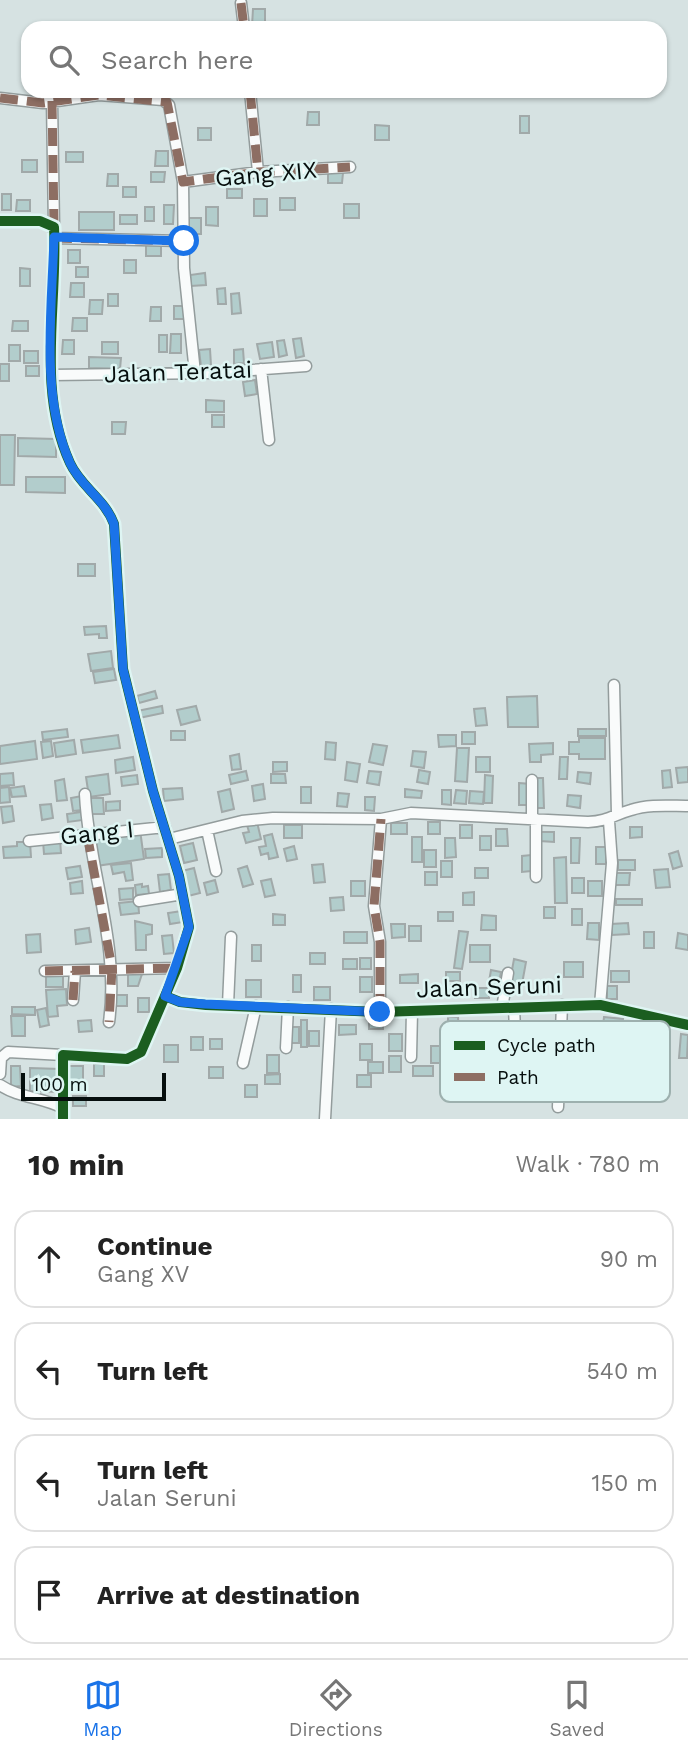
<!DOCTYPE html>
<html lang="en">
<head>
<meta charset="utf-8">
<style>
  body { margin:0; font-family:"Work Sans",sans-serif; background:#f6f6f6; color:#222 }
  .scale { position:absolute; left:21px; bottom:18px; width:145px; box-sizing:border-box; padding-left:7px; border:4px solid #060e0d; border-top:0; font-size:19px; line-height:24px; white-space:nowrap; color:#060e0d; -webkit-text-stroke:5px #def5f3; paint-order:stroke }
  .stop { position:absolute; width:21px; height:21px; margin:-16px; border:5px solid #1a73e8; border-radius:50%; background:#fff }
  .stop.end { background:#1a73e8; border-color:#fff; box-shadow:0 2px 7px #0008 }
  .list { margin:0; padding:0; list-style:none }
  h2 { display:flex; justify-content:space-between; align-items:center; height:91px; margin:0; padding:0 28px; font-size:30px }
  h2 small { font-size:23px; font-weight:400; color:#767676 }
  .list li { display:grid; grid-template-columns:46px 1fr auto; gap:21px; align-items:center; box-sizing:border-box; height:98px; margin:0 14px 14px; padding:0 14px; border:2px solid #e0e0e0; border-radius:21px }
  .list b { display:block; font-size:26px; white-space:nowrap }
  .list p { margin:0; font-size:23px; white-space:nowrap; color:#767676 }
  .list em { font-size:23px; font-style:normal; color:#767676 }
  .icon { flex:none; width:38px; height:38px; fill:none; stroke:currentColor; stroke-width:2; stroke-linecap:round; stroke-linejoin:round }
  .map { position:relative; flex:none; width:688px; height:1119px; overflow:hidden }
  .search { position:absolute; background:#fff; box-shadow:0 2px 5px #0004; left:21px; right:21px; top:21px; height:77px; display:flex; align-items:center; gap:18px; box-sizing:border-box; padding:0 24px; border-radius:21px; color:#767676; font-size:26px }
  .sheet { height:539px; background:#fff }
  nav { display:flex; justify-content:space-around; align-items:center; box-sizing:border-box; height:98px; border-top:2px solid #e0e0e0; background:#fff; font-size:19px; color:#767676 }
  nav a { display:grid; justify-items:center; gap:4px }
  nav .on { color:#1a73e8 }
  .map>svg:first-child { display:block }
  .building { fill:#b2cdcc; stroke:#a1a9a9; stroke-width:2 }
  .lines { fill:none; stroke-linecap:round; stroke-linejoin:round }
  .minor-casing { stroke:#939c9c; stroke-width:13 }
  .minor { stroke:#f9fbfb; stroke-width:10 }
  .quiet { stroke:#8d6e63; stroke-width:9; stroke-dasharray:18 9; stroke-linecap:butt }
  .cycleway-casing { stroke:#def5f3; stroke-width:15 }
  .cycleway { stroke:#1b5e20; stroke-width:10 }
  .route { stroke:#1a73e8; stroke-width:9 }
  .labels { text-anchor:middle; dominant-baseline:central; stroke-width:5; stroke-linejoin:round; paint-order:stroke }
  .street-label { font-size:24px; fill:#060e0d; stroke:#def5f3 }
  .key { fill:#def5f3; stroke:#9db0ae; stroke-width:2 }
  .key-label { font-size:19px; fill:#060e0d }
</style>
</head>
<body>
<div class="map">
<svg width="688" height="1119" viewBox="0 0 688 1119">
  <rect width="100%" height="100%" fill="#d6e2e2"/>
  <path class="building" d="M253 9H265V26H252Z
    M308 112H319V125H307Z
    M520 116H529V133H520Z
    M375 125 389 126V140H375Z
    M198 128H211V140H198Z
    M156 151H168V166H155Z
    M66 152H83V162H66Z
    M22 160H37V172H22Z
    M151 172H165L164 182H151Z
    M328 173H343L342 183H328Z
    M108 174H118V186H107Z
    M123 187H136V197H123Z
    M227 189H242V198H227Z
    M2 194H11V210H2Z
    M280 198H295V210H280Z
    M254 199H267V216H254Z
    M17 200H30V211H16Z
    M344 204H359V218H344Z
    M164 205H174L173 224H164Z
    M145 207H154V221H145Z
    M206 207H218V226L206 225Z
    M79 212H114V230H79Z
    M120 215H137V224H120Z
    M189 218H201V234H189Z
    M146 243H161V256H146Z
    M68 250H80V263H68Z
    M124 260H136V273H124Z
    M76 267H88V277H76Z
    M20 268 30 269V286H20Z
    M205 273 206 285 191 286 190 275Z
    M71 283H84V297H70Z
    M225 288 226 304H218L217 289Z
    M239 293 241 313 232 314 231 294Z
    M108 294H118V306H108Z
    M90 300H103L102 314H89Z
    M174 306H184V319H174Z
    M151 307H161V321H150Z
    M73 318H87V331H72Z
    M13 321H28V331H12Z
    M171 334H181V353H170Z
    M159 335H167V352H159Z
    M301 338 304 356 296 358 293 339Z
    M63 340H74V354H62Z
    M284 340 287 355 279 357 277 341Z
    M102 342H118V354H102Z
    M272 342 274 357 260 359 257 344Z
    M9 345H20V361H9Z
    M210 349 211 365 201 366 199 350Z
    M243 349 244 363 234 364V350Z
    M24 351H38V363H24Z
    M89 357 121 358 120 369 89 368Z
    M0 364H9V381H0Z
    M26 366H39V376H26Z
    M255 380 257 394 245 396 243 382Z
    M206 400 224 401V412H206Z
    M212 415H224V427H212Z
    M112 422H126L125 434H112Z
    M0 435H15L14 485H0Z
    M18 438 56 439V457L18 456Z
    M26 477H65V493L26 492Z
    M78 564H95V576H78Z
    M106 626 107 638H99V634L85 635 84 627Z
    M111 651 113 668 91 671 88 654Z
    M114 669 116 680 95 683 93 672Z
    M155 691 157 698 139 703 137 696Z
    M537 696 538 727H508L507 697Z
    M162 706 163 713 139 718 137 711Z
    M196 706 200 720 181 725 177 710Z
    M485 708 487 725 476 726 474 709Z
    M67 729 68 737 43 740 42 732Z
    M578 729H606V736H578Z
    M171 731H185V740H171Z
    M462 732H475V744H462Z
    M118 735 120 748 83 753 81 740Z
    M438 735H456V746L439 747Z
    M579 738H605V759H579V754H569V742H579Z
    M74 740 76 754 56 757 54 743Z
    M35 741 37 759 0 764V746Z
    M51 741 53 756 43 758 41 742Z
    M326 742 336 743 335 760 325 759Z
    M553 743V754L541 755V762H530L529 744Z
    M373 744 387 746 383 765 369 762Z
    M457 748H469L467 782 455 781Z
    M413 751 426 752 424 768 411 766Z
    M239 754 241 769 232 770 230 756Z
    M133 757 135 770 116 773 115 760Z
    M476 757H490V772H476Z
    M560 757H568L567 779H559Z
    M273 762H287V771L273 772Z
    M347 762 360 764 357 782 345 780Z
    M688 767V782L678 783 676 768Z
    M419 770 430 772 428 784 417 782Z
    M670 770 672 787 663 788 662 771Z
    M246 771 248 780 231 784 229 775Z
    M369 771 381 772 379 785 367 783Z
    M578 772 591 773 590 784 577 782Z
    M13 773 14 785 0 786V774Z
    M108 774 110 794 89 797 86 777Z
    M271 774H285L286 783H271Z
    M137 775 138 784 122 786 121 777Z
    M485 775 493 776 492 803H484Z
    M536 778H543L544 808H536Z
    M64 779 67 800 57 801 55 781Z
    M519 783 531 784 530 805H519Z
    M263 784 265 799 254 801 252 786Z
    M24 786 26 796 12 797 10 788Z
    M9 787 10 802 0 803V788Z
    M301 787H311V803H301Z
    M182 788 183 799 164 801 163 789Z
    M230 789 234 809 222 812 218 792Z
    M405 789 422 791 421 798 405 797Z
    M442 790H451V805L442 804Z
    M456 790 467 791 466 804 454 803Z
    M470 791 484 792 483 804 469 803Z
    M338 793 349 794 347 807 337 806Z
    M568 795 581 796 580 808 567 806Z
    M82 796 83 810 73 811 71 798Z
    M365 797H375L374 811 365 810Z
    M87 798H103L104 814H88Z
    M120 801V810L106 811V802Z
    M51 804 53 818 42 820 40 805Z
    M12 806 14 821 3 823 1 807Z
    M81 812 83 820 68 822 67 814Z
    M257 822 261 839 246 843 243 833 249 832 247 825Z
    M428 822H440V834H428Z
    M391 823H407V834H391Z
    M284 825H302V838H284Z
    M460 825H472V838H460Z
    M630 827H642V837L630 838Z
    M496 829H507L508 846H496Z
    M140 830 144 859 96 866 92 836Z
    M541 832H554V842L540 841Z
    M272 834 278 857 269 859 268 853 261 855 259 847 266 846 264 836Z
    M480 836H491V850H480Z
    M412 837H422V862H412Z
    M445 838H455L456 857 445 858Z
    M571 838H580L579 863H571Z
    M60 840 61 853 44 854 43 841Z
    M17 842H30L31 857 4 858 3 847 17 846Z
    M193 843 197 860 184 863 180 846Z
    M294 846 297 859 287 861 284 849Z
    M596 847H606V864H596Z
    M162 848V857L146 858 145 849Z
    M424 850H436V867H424Z
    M678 851 682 866 673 869 669 854Z
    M531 855V871L522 872V856Z
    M566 857 567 903H555L554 858Z
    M618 860H635V870H618Z
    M441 861H452V877H441Z
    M131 863 133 880 126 881 124 872 113 874 111 865Z
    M323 864 325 882 314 883 312 865Z
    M80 866 82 877 68 879 66 868Z
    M247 866 253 884 243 887 238 869Z
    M194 868 200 893 188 896 182 871Z
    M475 868H488V878H475Z
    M668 869 670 887 656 888 654 870Z
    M425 872H437V885H425Z
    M615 873H630L629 885H615Z
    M169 874 171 890 160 892 158 875Z
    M572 878H584V893H572Z
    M271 879 275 895 265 897 261 881Z
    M215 880 218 892 207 895 204 883Z
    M82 881 83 893 71 894 70 883Z
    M351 881H365V896H351Z
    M588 881H602V896H588Z
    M142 884V887L148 886 149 894 136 895 135 885Z
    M133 888V899L120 900 119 889Z
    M474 892V905H463V893Z
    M343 897 344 910 331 911 330 898Z
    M616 899H642V905H616Z
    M138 901 139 913 121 915 119 903Z
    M544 907H555V918H544Z
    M572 909H582V925H572Z
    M182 911 183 922 170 924 168 913Z
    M438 912H453V921H438Z
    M273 914 285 915V925H273Z
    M482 915 496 916V930H481Z
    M135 921 152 925V934L146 935V950H136Z
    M588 923H599V940L587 939Z
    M628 923 629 934 612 935 611 924Z
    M391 924H405V937L392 938Z
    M409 926H421V941H409Z
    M89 928 91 942 76 944 75 930Z
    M459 931 468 932 462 969 454 968Z
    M344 932H367V943H344Z
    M644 932H654V948H644Z
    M678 933 688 935V950L676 948Z
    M40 934 41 952 27 953 26 935Z
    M172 935 174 953 164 954 162 936Z
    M252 945H261V961H252Z
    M470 945H490V962H470Z
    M310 953H325V964H310Z
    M360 958H371V969H360Z
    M343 959H357V969H343Z
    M514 959 526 962 522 984 510 981Z
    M564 962H583V977H564Z
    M491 970 501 972 498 989 488 987Z
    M128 971H143L138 986H128Z
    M611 971H629V982H611Z
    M446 972H460V981H446Z
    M46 973H63V987H46Z
    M418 974V983H400V975Z
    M293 975H301V992H293Z
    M360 977H372V992H360Z
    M246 980H261V997H246Z
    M451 985H462V996H451Z
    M607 986H617V999H607Z
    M314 987H330V1000H314Z
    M475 988H489V998H475Z
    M66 989 67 1005 57 1006 58 1016 48 1017 46 990Z
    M114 995H127V1006H115Z
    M138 998H149V1012H138Z
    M12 1007H35V1015L12 1014Z
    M46 1008 49 1025 40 1027 37 1010Z
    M11 1016H25V1036H12Z
    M448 1017H458L459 1037H448Z
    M604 1017 623 1019 622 1028 603 1026Z
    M369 1019H383V1029H369Z
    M91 1020 92 1031 79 1032 78 1021Z
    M301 1020H307V1047H301Z
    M339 1025H356V1034L339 1035Z
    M289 1027H299V1043H289Z
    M309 1031H319V1046H309Z
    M389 1034H402V1051H389Z
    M681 1034 688 1035 687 1058H679Z
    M191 1037H203V1050H191Z
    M210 1039H222V1049H210Z
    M360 1044H372V1060H360Z
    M164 1045H178V1062H164Z
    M431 1046H446V1063H431Z
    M267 1055H279V1073H267Z
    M389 1056H401V1072H389Z
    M368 1062H383V1073H368Z
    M94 1064H104V1076H94Z
    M11 1066H20L21 1086 11 1087Z
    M69 1066H83V1089H69Z
    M413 1066H433V1076H413Z
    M209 1067H223V1078H209Z
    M30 1068 60 1069V1092L30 1091Z
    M280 1074V1084H265V1075Z
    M357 1075H371V1087H357Z
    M245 1085H257V1097H245Z
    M73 1096H86V1106H73Z"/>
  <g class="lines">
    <defs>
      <path id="minor" d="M241 3 244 28
        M250 91 258 172
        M0 98 43 103 99 95 163 100 169 105 183 182 184 268 195 373
        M52 101 54 227
        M183 182 258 172 350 167
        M0 221H40L54 227C58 305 36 388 70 463 81 487 105 499 114 524L123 669 153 791 179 876 189 927 177 968 141 1052 127 1059 63 1055V1119
        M54 238 184 241
        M261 369 269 440
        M51 375 210 373 306 366
        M614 685 617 814
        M532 780V819
        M85 794C89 871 120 945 109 1022
        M207 830 216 871
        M169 839 242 821 273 818 381 819 411 813 588 822C608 821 613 815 631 810 649 804 669 806 688 806
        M29 841 165 827
        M536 877V819
        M139 901 183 894
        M45 971 177 968
        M165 996 180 1002 206 1005 380 1012 600 1005 688 1025
        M73 1000 75 971
        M228 1005 231 937
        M600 1005 612 863 609 821
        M502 1008 508 973
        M514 1008 517 1072
        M380 1012V942L374 906 381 819
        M286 1048 288 1007
        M411 1057 412 1011
        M243 1063 256 1006
        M0 1074 1 1058 8 1052 63 1055
        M0 1085C19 1098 42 1097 63 1108
        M558 1107 562 1005
        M325 1119 331 1009"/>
    </defs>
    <use href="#minor" class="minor-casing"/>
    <use href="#minor" class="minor"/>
    <path class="quiet" d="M241 3 244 28
      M250 91 258 172
      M0 98 43 103 99 95 167 102 183 182 258 172 350 167
      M52 101 54 227
      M54 238 184 241
      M87 834 112 968 109 1022
      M45 971 177 968
      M73 1000 75 971
      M380 1012V942L374 906 381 819"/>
    <defs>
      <path id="cycleway" d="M0 221H40L54 227C58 305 36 388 70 463 81 487 105 499 114 524L123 669 153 791 179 876 189 927 177 968 141 1052 127 1059 63 1055V1119
        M165 996 180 1002 206 1005 380 1012 600 1005 688 1025"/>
    </defs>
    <use href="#cycleway" class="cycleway-casing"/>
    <use href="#cycleway" class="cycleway"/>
  </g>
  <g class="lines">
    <path class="route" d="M184 241 54 237C52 309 40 396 70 463 81 487 105 499 114 524L123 669 153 791 179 876 189 927 165 996 180 1002 205 1004 380 1012"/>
  </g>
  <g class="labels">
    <g class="street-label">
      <text transform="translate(266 174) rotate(-5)">Gang XIX</text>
      <text transform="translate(178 372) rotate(-2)">Jalan Teratai</text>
      <text transform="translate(97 833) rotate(-6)">Gang I</text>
      <text transform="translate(489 987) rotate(-2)">Jalan Seruni</text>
    </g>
  </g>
  <rect x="440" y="1021" width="230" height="81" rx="10" class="key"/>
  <rect x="454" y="1041" width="31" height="9" fill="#1b5e20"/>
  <rect x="454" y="1073" width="31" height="8" fill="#8d6e63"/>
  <g class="key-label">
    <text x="497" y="1052">Cycle path</text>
    <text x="497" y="1084">Path</text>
  </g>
</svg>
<div class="scale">100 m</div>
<div class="stop" style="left:184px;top:241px"></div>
<div class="stop end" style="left:380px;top:1012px"></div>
<div class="search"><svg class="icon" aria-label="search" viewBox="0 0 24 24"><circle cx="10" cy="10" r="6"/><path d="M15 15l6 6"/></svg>Search here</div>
</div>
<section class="sheet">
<h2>10 min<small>Walk · 780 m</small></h2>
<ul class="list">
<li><svg class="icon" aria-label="ahead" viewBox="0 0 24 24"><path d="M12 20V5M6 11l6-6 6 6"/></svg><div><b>Continue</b><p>Gang XV</p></div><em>90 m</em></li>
<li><svg class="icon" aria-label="left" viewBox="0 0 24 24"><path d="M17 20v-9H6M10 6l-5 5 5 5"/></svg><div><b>Turn left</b></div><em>540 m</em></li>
<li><svg class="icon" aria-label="left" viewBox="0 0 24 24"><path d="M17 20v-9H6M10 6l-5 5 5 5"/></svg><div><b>Turn left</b><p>Jalan Seruni</p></div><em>150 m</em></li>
<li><svg class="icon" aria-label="arrive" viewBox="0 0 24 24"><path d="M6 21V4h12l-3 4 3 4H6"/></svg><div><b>Arrive at destination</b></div></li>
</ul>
</section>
<nav>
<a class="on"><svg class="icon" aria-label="map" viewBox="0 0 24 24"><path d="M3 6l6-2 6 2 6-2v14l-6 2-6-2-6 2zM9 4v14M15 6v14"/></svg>Map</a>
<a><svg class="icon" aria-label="directions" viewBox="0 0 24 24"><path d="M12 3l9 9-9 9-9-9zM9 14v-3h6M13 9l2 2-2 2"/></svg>Directions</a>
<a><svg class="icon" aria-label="saved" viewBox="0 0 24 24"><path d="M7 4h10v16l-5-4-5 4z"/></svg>Saved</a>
</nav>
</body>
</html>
